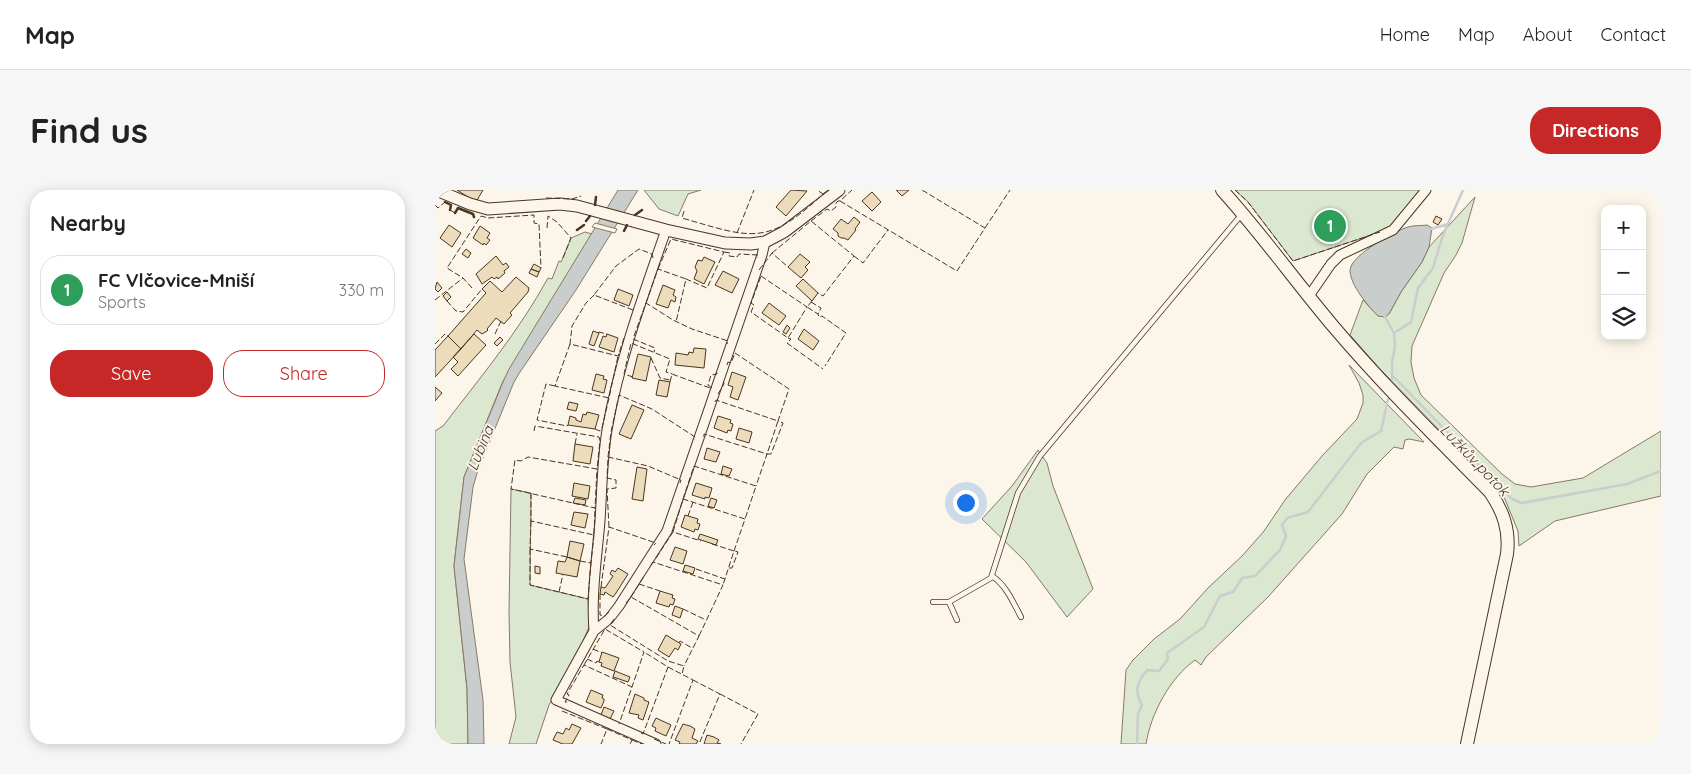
<!DOCTYPE html>
<html lang="en">
<head>
<meta charset="utf-8">
<style>
  body { margin:0; font-family:Quicksand,sans-serif; background:#f6f6f6; color:#222 }
  .controls { position:absolute; right:15px; top:15px; display:grid; overflow:hidden; border-radius:10px; box-shadow:0 2px 12px #0003 }
  .controls button { width:45px; height:45px; display:grid; place-items:center; padding:0; border:0; border-bottom:1px solid #e0e0e0; background:#fff; color:#222; font:25px sans-serif }
  .you { position:absolute; left:530px; top:312px; width:18px; height:18px; margin:-12px; border:4px solid #fff; border-radius:50%; background:#1a73e8; box-shadow:0 0 0 8px #1a73e833 }
  .badge { display:grid; place-items:center; width:32px; height:32px; border-radius:50%; background:#c62828; color:#fff; font-size:16px; font-weight:700 }
  .pin { position:absolute; translate:-50% -50%; border:2px solid #fff; box-shadow:0 1px 5px #0006 }
  .list { margin:0; padding:0; list-style:none }
  h2 { display:flex; justify-content:space-between; align-items:center; height:65px; margin:0; padding:0 20px; font-size:21px }
  h2 small { font-size:16px; font-weight:400; color:#767676 }
  .list li { display:grid; grid-template-columns:32px 1fr auto; gap:15px; align-items:center; box-sizing:border-box; height:70px; margin:0 10px 10px; padding:0 10px; border:1px solid #e0e0e0; border-radius:20px }
  .list b { display:block; font-size:19px; white-space:nowrap }
  .list p { margin:0; font-size:16px; white-space:nowrap; color:#767676 }
  .list em { font-size:16px; font-style:normal; color:#767676 }
  .actions { display:flex; gap:10px; padding:15px 20px }
  .actions a { flex:1; padding:11px 0; border:1px solid #c62828; border-radius:20px; text-align:center; font-size:18px; color:#c62828 }
  .actions .main { background:#c62828; color:#fff }
  .icon { flex:none; width:28px; height:28px; fill:none; stroke:currentColor; stroke-width:2; stroke-linecap:round; stroke-linejoin:round }
  .map { position:relative; flex:none; width:1226px; height:554px; overflow:hidden; border-radius:20px }
  header { display:flex; align-items:center; gap:30px; box-sizing:border-box; height:70px; padding:0 25px; background:#fff; border-bottom:1px solid #e0e0e0 }
  header strong { font-size:24px }
  nav { display:flex; gap:28px; margin-inline-start:auto; font-size:18px }
  .intro { display:flex; align-items:center; justify-content:space-between; box-sizing:border-box; height:120px; padding:0 30px }
  h1 { margin:0; font-size:35px }
  .button { padding:12px 22px; border-radius:20px; background:#c62828; color:#fff; font-size:18px; font-weight:700 }
  main { display:flex; gap:30px; padding:0 30px }
  aside { flex:1; background:#fff; border-radius:20px; box-shadow:0 2px 12px #0003 }
  .map>svg:first-child { display:block }
  .green { fill:#dce7d0; stroke:#887966 }
  .water { fill:#c9cecd; stroke:#887966 }
  .pier { fill:#fbf6e9; stroke:#887966 }
  .lines { fill:none; stroke-linecap:round; stroke-linejoin:round }
  .stream { stroke:#c9cecd; stroke-width:2.5 }
  .building { fill:#ecdcbc; stroke:#4a3520 }
  .lane-casing { stroke:#4a3520; stroke-width:6 }
  .street-casing { stroke:#4a3520; stroke-width:11 }
  .secondary-casing { stroke:#4a3520; stroke-width:13 }
  .primary-casing { stroke:#4a3520; stroke-width:14 }
  .lane { stroke:#fbf6e9; stroke-width:4.5 }
  .street { stroke:#fbf6e9; stroke-width:9 }
  .secondary { stroke:#fbf6e9; stroke-width:11 }
  .primary { stroke:#fbf6e9; stroke-width:12 }
  .fence { stroke:#4a3520; stroke-width:1; stroke-dasharray:6 2.5; stroke-linecap:butt }
  .wall { stroke:#4a3520; stroke-width:2.5 }
  .labels { text-anchor:middle; dominant-baseline:central; stroke-width:4; stroke-linejoin:round; paint-order:stroke }
  .water-label { font-size:15px; font-style:italic; fill:#4a3520; stroke:#fbf6e9 }
</style>
</head>
<body>
<header>
<strong>Map</strong>
<nav><a>Home</a><a>Map</a><a>About</a><a>Contact</a></nav>
</header>
<div class="intro"><h1>Find us</h1><a class="button">Directions</a></div>
<main>
<aside>
<h2>Nearby<small></small></h2>
<ul class="list">
<li><span class="badge" style="background:#2e9e5b">1</span><div><b>FC Vlčovice-Mniší</b><p>Sports</p></div><em>330 m</em></li>
</ul>
<div class="actions"><a class="main">Save</a><a>Share</a></div>
</aside>
<div class="map">
<svg width="1226" height="554" viewBox="0 0 1226 554">
  <rect width="100%" height="100%" fill="#fbf6e9"/>
  <path class="green" d="M209 0H266L253 4 243 26 224 19Z
    M800 0H986L957 38 858 71 813 12Z
    M1040 7 1027 53 1021 65 1009 83 977 156 976 172 979 188 986 205 1067 284 1080 294 1096 297 1148 288 1226 241V306L1120 331 1084 356 1083 341 1069 307 944 178 915 145 928 110 943 126 954 124 966 102 987 72 994 57Z
    M150 42 157 44 68 191 29 287 19 376 32 499 33 554H0V241L8 236C45 188 84 141 113 88L117 89 124 71 126 72 136 48Z
    M914 175 989 252 974 249 970 250 968 259 959 257 932 284 907 324 833 407 771 467 766 475 760 470C735 488 716 523 711 554H686L691 480 698 470 719 449 745 429 773 398 808 365 829 341 850 310 887 266 922 229 928 213V205L924 193Z
    M603 260 612 273 618 296 658 399 632 427 591 372 547 329 577 296Z
    M76 299 96 303 95 395 153 409 154 437 140 470 114 515 101 554H74L81 527 75 472 74 422Z"/>
  <path class="water" d="M183 0H203L141 100 85 182 79 192 43 280 38 297 29 369 48 510 49 554H33L32 498 19 376 29 287 68 192 74 179Z
    M992 35 997 38 994 57 987 72 966 102 954 124 950 127 943 126C933 116 915 95 915 80 916 65 960 41 973 37 979 35 986 36 992 35Z"/>
  <path class="pier" d="M160 33 182 39 180 43 157 37Z"/>
  <g class="lines">
    <path class="stream" d="M996 39 1013 34
      M949 124 950 127 959 143
      M958 186 1077 309 1087 313 1192 294 1226 281
      M957 194V172L960 156 959 143 976 132 983 98 998 78 1008 45 1028 0
      M702 554 703 524 707 515C699 501 702 492 712 480L724 481 733 469 732 463 769 437 785 406 798 402 807 388 820 386 845 360 851 346 847 335 852 328 873 322 926 253 946 241 953 209"/>
  </g>
  <path class="building" d="M22 0H48L41 12Z
    M356 0 372 1 351 26 341 17Z
    M461 0H474L467 6Z
    M437 2 446 12 437 21 427 11Z
    M1001 26 1007 29 1003 35 998 32Z
    M419 27 425 32 420 39 421 40 413 50 409 48H406L403 46V43L398 39 406 29 413 34Z
    M14 35 26 43 17 57 5 48Z
    M45 36 55 43 52 48 55 50 51 55 49 53 48 55 38 48Z
    M31 59 36 63 33 68 27 64Z
    M365 64 375 72 370 77 373 80 366 88 353 77Z
    M61 66 68 75 71 73 74 77 69 81 70 83 63 89 62 87 59 89 57 87 47 94 41 84Z
    M269 67 280 72 269 94 259 89 262 81 260 77 263 70 267 71Z
    M99 74 106 78 104 82 96 79Z
    M96 79 104 82 102 87 94 83Z
    M288 81 304 89 297 103 280 95Z
    M81 87 94 98 93 102 75 123 77 125 69 134 61 128 52 139 53 140 52 141 47 144 42 140 26 159 13 146 51 103 47 99 55 91 67 102Z
    M368 89 383 103 377 111 361 96Z
    M2 92 7 98 3 102 0 99Z
    M228 95 240 100 238 105 241 107 240 112 236 110 233 118 221 114Z
    M183 99 198 105 194 116 179 110Z
    M12 102 16 107 12 111 8 106Z
    M334 113 351 126 344 135 327 123Z
    M352 135 355 138 351 144 348 142Z
    M369 139 384 151 378 160 363 149Z
    M158 141 164 143 159 156 154 154Z
    M39 144 51 155 23 186 16 179 23 172 18 167Z
    M172 144 183 148 179 162 164 157 168 146 171 147Z
    M13 146 26 159 0 187V160Z
    M65 147 68 150 62 156 59 153Z
    M259 158 271 159 269 178 240 175 241 163 253 165 254 162 258 163Z
    M203 164 216 167 211 191 197 188Z
    M297 182 311 187 303 210 295 207 298 197 293 195Z
    M161 184 169 186 168 189 172 190 169 203 157 200Z
    M224 190 235 192 232 207 221 205Z
    M0 197 7 203 0 211Z
    M134 212 143 214 141 221 132 219Z
    M197 215 209 220 196 249 184 244Z
    M152 222 164 225 160 239 133 235 135 226 141 228V230L146 232 148 224 151 225Z
    M283 226 296 230 295 233 298 234 296 241 293 240 292 243 279 238Z
    M304 238 317 242 314 253 301 249Z
    M140 254 158 257 155 274 138 271Z
    M272 258 285 262 281 272 269 269Z
    M288 276 297 279 294 286 286 284Z
    M202 277 212 279 208 311 197 309Z
    M139 293 155 296 153 309 137 306Z
    M261 293 277 298 274 308 270 307V309L257 305Z
    M140 308 151 310 150 315 138 313Z
    M276 308 282 310 279 318 273 316Z
    M139 322 153 324 150 338 136 335Z
    M250 325 263 329 262 333 265 334 263 340 260 339 259 342 246 337Z
    M265 344 283 350 281 355 263 349Z
    M135 351 149 354 145 371 132 367Z
    M240 357 252 361 248 374 235 370Z
    M132 367 145 371 142 387 121 383 123 371 130 372Z
    M250 375 260 378 258 384 248 381Z
    M100 376 105 377V384L100 383Z
    M183 378 193 384 181 403 178 407 170 402 169 405 165 404 166 397 170 398 178 386 175 384 177 380 180 382Z
    M225 401 238 405 237 408 240 409 238 415 235 414 234 417 221 413Z
    M240 416 248 419 245 428 237 425Z
    M231 445 246 454 243 460 240 458 234 467 223 460Z
    M167 462 184 468 179 481 166 476 167 473 164 472Z
    M180 481 195 487 193 492 178 487Z
    M156 500 168 505 167 508 169 509V511L166 518 151 512Z
    M200 504 209 508V510L214 512 208 530 203 528 204 525 194 523Z
    M169 517 179 521 175 529 166 525Z
    M221 528 236 535 231 546 220 541 221 538 217 536Z
    M137 534 146 538 137 554H128L118 550 122 542 128 544 131 538 134 540Z
    M248 534 255 536 260 539 257 548 263 551 261 554H244L245 552 240 550Z
    M272 545 279 547 284 550 282 553 286 554H269Z"/>
  <g class="lines">
    <defs>
      <path id="lane" d="M557 386C571 395 578 412 586 427
        M498 412H514L556 388 583 303 605 266 807 24
        M514 412 522 430"/>
      <path id="street" d="M874 106 896 74 905 65 958 40 991 0
        M159 441C156 405 162 367 165 331 167 301 167 270 172 240 184 171 208 106 231 40
        M221 554 121 510 159 441 174 429 184 416 232 341 327 65 330 52"/>
      <path id="secondary" d="M1 0 35 14 53 19 125 14 142 16 231 40 290 53 316 54 330 52 349 42 404 0"/>
      <path id="primary" d="M787 0C826 43 860 91 898 136 947 194 1001 247 1055 302 1068 321 1075 340 1072 364L1032 554"/>
    </defs>
    <use href="#lane" class="lane-casing"/>
    <use href="#street" class="street-casing"/>
    <use href="#secondary" class="secondary-casing"/>
    <use href="#primary" class="primary-casing"/>
    <use href="#lane" class="lane"/>
    <use href="#street" class="street"/>
    <use href="#secondary" class="secondary"/>
    <use href="#primary" class="primary"/>
    <path class="fence" d="M800 0 813 12 858 71 945 42
      M388 4 393 0
      M111 8 137 9 146 6
      M405 11 522 81 550 38 487 0
      M0 15 3 18 10 12
      M15 20 20 23
      M249 21 247 28C316 48 332 57 388 4L382 0
      M376 31 392 19 396 21 401 17V13L403 11H405L417 0
      M112 38 113 26 122 32 136 48 128 68
      M550 38 575 0
      M302 43 319 0
      M289 62 295 63 294 66 302 67 304 64 323 65 322 68
      M337 63 376 31 419 66 388 106 383 103
      M419 66 428 73 453 40
      M223 79 236 49 289 62 272 98 251 89
      M324 80 337 63 353 77
      M326 86 372 117 353 148 316 122 319 115 316 113Z
      M37 98 28 88 12 78 46 26 53 28 99 25V33L104 34 106 78
      M159 105 151 113 137 136 135 154 183 166 189 148
      M0 110 28 88
      M12 111 21 121 28 122 47 99
      M377 111 372 117 383 124 384 127 387 126 411 143 390 176
      M376 112 386 118 383 124
      M211 113 223 79 251 89 241 132
      M198 120 159 105 181 76 204 59 217 64 218 68
      M164 143V142L172 144
      M60 144 66 131
      M199 146 211 113 238 130 257 139 293 151 292 154
      M353 148 356 149 352 153 388 179
      M198 149 220 158 219 162
      M0 154 10 144 13 146
      M135 154 120 196 174 208 183 166
      M216 168 225 188 235 190
      M292 175 293 172 296 173 300 163 354 199 343 231 348 233 336 264H332
      M198 187 189 184 196 153 235 169 231 182 237 184
      M235 192 237 184 275 198
      M120 196 111 194 102 230 132 236 133 235
      M277 198 273 195 276 185 282 184V182
      M283 204 289 194 288 189
      M280 212 281 210 343 231 332 264
      M160 239 165 241 167 238 174 208
      M99 241 100 236 164 247 165 251 162 279 93 267 86 271 80 270 76 299 160 318 162 279
      M269 247V244L332 264 321 296
      M140 254 142 244
      M173 267 176 242 184 205 217 219 260 247 259 250
      M96 303V331L159 345 160 318
      M248 309 259 276 321 296 310 329
      M253 326 258 312
      M96 331 95 359 132 367
      M174 337 172 299 181 298V290L172 288 173 267 213 276 246 290 245 293
      M238 342 248 309 310 329 299 361
      M277 354 299 361 288 395
      M95 359V395L153 409 156 373
      M221 368 238 342 266 351
      M145 371 156 373 159 345
      M216 375 218 372 288 395 264 446
      M294 378H297L303 362 300 361
      M261 379 290 389
      M204 394 225 401
      M166 397 174 337 221 353 219 355
      M124 402 128 384
      M165 404V425L170 426 175 421
      M196 407 209 386
      M191 413 196 407 264 446 249 476
      M248 419 271 430
      M179 429 175 435 233 471 249 476 247 484
      M244 453 245 451 257 458
      M158 459 167 463
      M152 469 161 473 162 471 164 472
      M149 475 170 439 209 462 197 497
      M233 477 258 490 234 554
      M258 490 285 504 264 554
      M285 504 323 524 306 554
      M132 512H130L134 505 132 504 149 475 197 497 184 534
      M127 521 172 539 166 554
      M172 539 197 550 195 554
      M206 543 208 544 233 477 209 462
      M219 549 231 554
      M197 550 207 554"/>
    <path class="wall" d="M10 12 16 15 15 20
      M160 15 161 7
      M20 23 23 18 38 24 39 27
      M200 25 207 20
      M151 31 155 26
      M142 40 149 35
      M189 41 192 35"/>
  </g>
  <g class="labels">
    <g class="water-label">
      <text transform="translate(45 258) rotate(-68)">Lubina</text>
      <text transform="translate(1040 270) rotate(46)">Lužkův potok</text>
    </g>
  </g>
</svg>
<div class="controls">
<button>+</button>
<button>−</button>
<button><svg class="icon" aria-label="layers" viewBox="0 0 24 24"><path d="M12 4l9 5-9 5-9-5zM3 14l9 5 9-5"/></svg></button>
</div>
<div class="you"></div>
<div class="pin badge" style="left:895px;top:36px;background:#2e9e5b">1</div>
</div>
</main>
</body>
</html>
